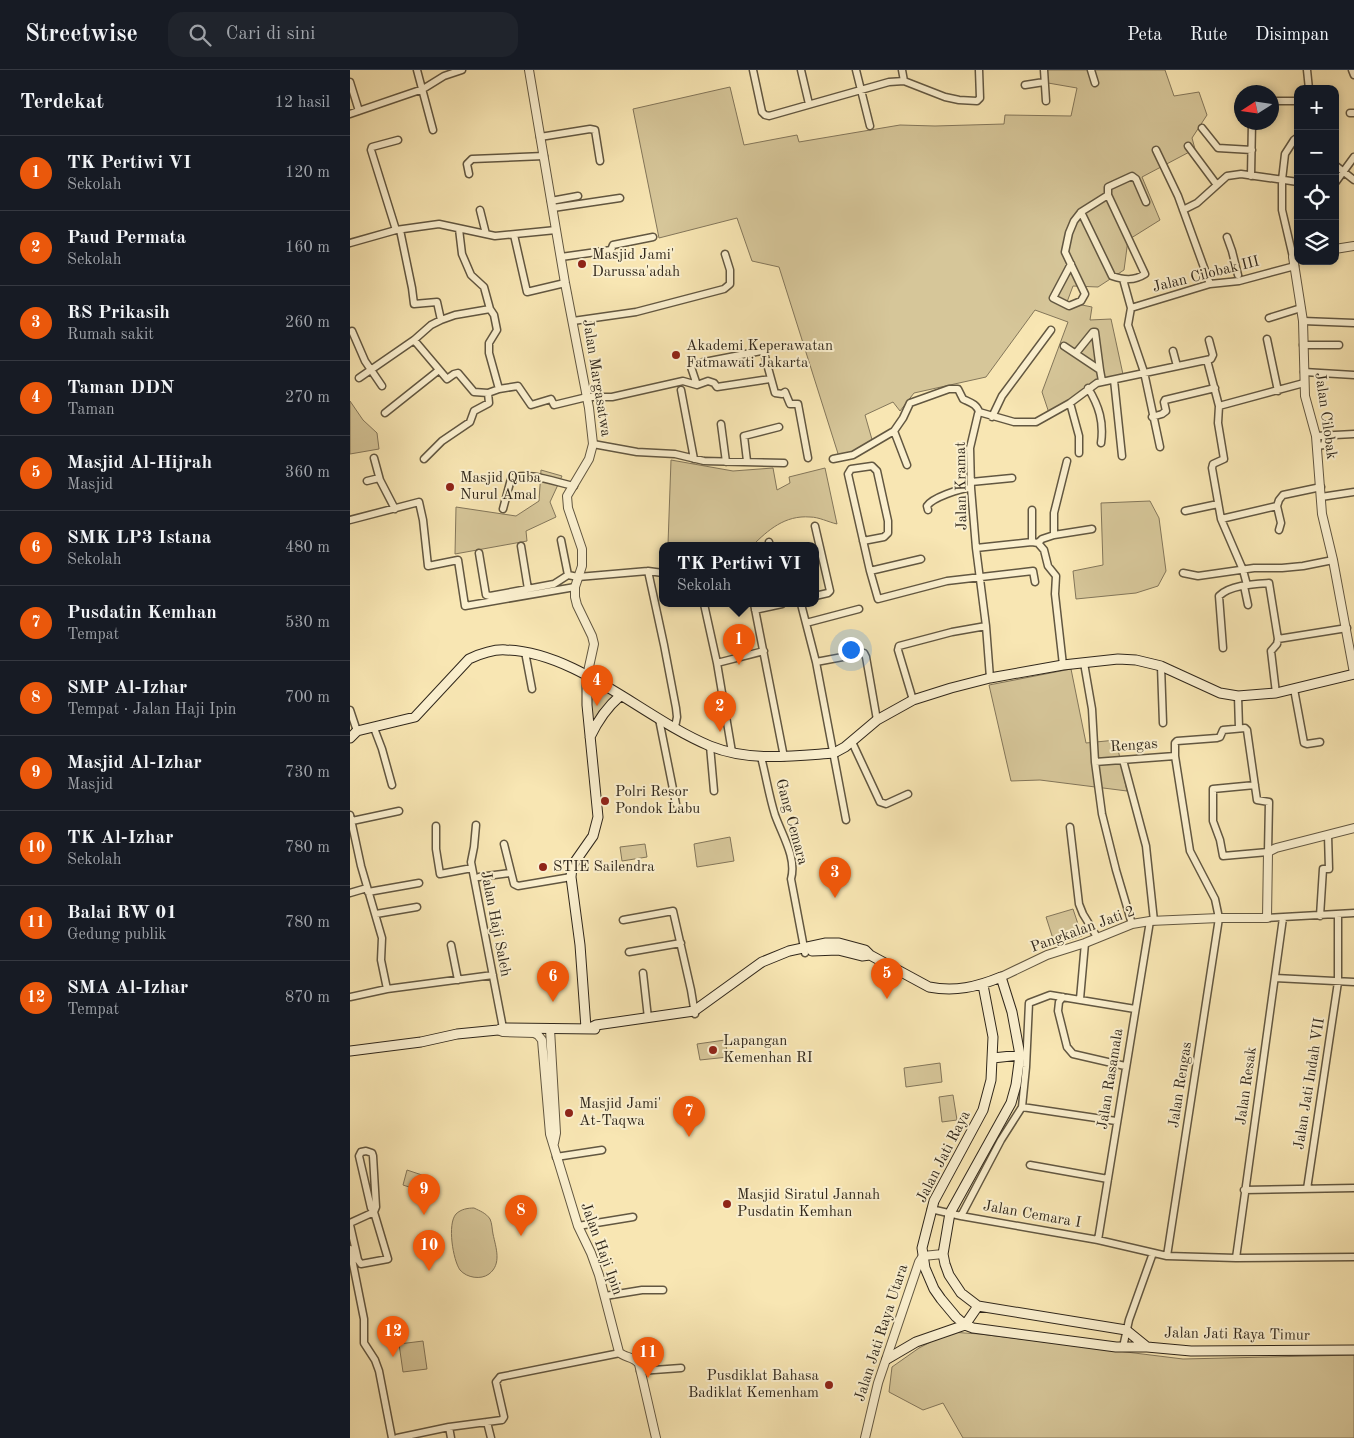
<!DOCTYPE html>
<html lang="id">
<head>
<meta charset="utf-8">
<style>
  body { margin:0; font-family:"Old Standard TT",serif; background:#20242c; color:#f1f3f6 }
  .controls { position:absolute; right:15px; top:15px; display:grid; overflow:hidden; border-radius:10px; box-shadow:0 2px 8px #0003 }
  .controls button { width:45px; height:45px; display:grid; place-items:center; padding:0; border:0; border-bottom:1px solid #363941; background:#171b24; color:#f1f3f6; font:25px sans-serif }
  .compass { position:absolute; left:884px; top:15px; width:45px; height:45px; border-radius:50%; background:#171b24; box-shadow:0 2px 8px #0003; rotate:258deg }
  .you { position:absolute; left:500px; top:579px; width:18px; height:18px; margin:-12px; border:4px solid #fff; border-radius:50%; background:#1a73e8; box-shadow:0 0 0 8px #1a73e833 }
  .badge { display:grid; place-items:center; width:32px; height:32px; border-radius:50%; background:#ea580c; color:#fff; font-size:16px; font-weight:700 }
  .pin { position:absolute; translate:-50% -41px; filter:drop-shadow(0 1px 2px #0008) }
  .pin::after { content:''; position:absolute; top:26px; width:18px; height:15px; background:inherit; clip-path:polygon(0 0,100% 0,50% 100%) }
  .popup { position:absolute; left:309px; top:472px; width:160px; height:65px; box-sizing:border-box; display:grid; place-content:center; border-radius:10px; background:#171b24; filter:drop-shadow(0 1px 4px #0005); font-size:16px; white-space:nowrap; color:#9ea1a6 }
  .popup b { font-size:19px; color:#f1f3f6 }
  .popup::after { content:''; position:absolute; left:50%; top:100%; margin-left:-10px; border:10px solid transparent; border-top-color:#171b24 }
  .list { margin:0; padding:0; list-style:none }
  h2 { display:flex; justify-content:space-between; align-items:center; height:65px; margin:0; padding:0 20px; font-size:21px }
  h2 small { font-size:16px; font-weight:400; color:#9ea1a6 }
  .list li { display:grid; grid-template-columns:32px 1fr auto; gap:15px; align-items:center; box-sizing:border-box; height:75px; padding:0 20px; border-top:1px solid #363941 }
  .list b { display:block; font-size:19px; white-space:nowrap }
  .list p { margin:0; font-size:16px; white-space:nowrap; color:#9ea1a6 }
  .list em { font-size:16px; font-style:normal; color:#9ea1a6 }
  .icon { flex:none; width:28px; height:28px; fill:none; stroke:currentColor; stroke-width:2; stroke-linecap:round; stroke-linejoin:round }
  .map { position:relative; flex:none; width:1004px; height:1368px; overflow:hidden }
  header { display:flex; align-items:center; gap:30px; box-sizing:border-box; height:70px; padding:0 25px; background:#171b24; border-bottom:1px solid #363941 }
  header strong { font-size:24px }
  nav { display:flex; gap:28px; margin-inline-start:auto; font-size:18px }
  .search { width:350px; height:45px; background:#20242c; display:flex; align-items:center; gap:12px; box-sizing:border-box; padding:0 18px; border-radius:15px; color:#9ea1a6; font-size:19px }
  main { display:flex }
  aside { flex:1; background:#171b24 }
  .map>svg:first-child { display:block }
  .green { fill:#d6c699; stroke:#83765a }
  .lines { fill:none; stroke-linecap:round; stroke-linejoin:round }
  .minor-casing { stroke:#625741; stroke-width:9 }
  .tertiary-casing { stroke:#625741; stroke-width:10 }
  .secondary-casing { stroke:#30271b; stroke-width:11 }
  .minor { stroke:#faefce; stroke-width:6 }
  .tertiary { stroke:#faefce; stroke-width:8 }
  .secondary { stroke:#faefce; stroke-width:9 }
  .poi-dot { fill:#8f2418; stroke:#faefce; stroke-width:2 }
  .labels { text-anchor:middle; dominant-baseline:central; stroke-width:4; stroke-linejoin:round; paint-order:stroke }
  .poi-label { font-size:15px; fill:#30271b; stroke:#faefce; text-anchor:start }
  .street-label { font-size:15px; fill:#30271b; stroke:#faefce }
</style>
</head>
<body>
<header>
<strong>Streetwise</strong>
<div class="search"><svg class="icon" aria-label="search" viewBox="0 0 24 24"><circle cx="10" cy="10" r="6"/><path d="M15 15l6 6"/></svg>Cari di sini</div>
<nav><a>Peta</a><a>Rute</a><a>Disimpan</a></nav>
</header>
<main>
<aside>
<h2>Terdekat<small>12 hasil</small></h2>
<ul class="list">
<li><span class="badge">1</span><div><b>TK Pertiwi VI</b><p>Sekolah</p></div><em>120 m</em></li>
<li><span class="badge">2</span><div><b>Paud Permata</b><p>Sekolah</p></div><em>160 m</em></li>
<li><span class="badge">3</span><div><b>RS Prikasih</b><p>Rumah sakit</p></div><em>260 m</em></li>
<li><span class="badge">4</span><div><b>Taman DDN</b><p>Taman</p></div><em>270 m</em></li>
<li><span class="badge">5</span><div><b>Masjid Al-Hijrah</b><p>Masjid</p></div><em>360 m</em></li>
<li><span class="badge">6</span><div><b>SMK LP3 Istana</b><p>Sekolah</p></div><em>480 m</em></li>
<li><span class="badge">7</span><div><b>Pusdatin Kemhan</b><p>Tempat</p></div><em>530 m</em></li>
<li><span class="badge">8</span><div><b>SMP Al-Izhar</b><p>Tempat · Jalan Haji Ipin</p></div><em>700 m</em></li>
<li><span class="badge">9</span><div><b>Masjid Al-Izhar</b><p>Masjid</p></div><em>730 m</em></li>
<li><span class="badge">10</span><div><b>TK Al-Izhar</b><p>Sekolah</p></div><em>780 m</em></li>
<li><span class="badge">11</span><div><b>Balai RW 01</b><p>Gedung publik</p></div><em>780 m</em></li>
<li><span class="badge">12</span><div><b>SMA Al-Izhar</b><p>Tempat</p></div><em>870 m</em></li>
</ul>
</aside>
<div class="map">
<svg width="1004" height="1368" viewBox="0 0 1004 1368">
  <rect width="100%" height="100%" fill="#f8e6b3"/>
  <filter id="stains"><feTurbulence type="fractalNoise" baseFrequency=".004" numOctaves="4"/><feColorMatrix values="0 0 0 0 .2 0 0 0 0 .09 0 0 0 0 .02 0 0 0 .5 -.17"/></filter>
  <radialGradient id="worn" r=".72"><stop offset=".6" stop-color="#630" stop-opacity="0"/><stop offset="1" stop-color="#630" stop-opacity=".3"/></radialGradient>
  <path class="green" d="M695 0H815L824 26 849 22 857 45 842 68 845 79 792 107 810 150 778 170 774 200 748 217 723 216 717 232 742 237 740 250 761 249 774 309 745 316 700 346 692 322 718 252 685 240 636 307 564 323 550 341 543 332 515 345 523 373 490 390 429 197 402 191 387 148 309 168 283 39 380 17 394 75 447 65 449 72 550 55 585 56 654 54 655 45 721 46 727 18 698 13Z
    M0 331 13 350 27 363 29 379 0 384Z
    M321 390 383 401 423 398 427 420 440 413 439 407 475 398 487 454C478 452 469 447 460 447 435 445 418 460 402 476H328L318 474Z
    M191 400 212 406 200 432 206 447 176 461 177 471 105 484 106 437 166 446 189 431Z
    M800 431 809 448 816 501 808 516 786 523 726 529 723 501 753 495 751 433Z
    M721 599 736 673 766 670 777 721 690 710 661 711 639 615Z
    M241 613 264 626 250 640 242 654Z
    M380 767 384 791 347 797 344 774Z
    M295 774 297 787 272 791 270 777Z
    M723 839 732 866 705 875 696 847Z
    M375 970 378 987 350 990 347 974Z
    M590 993 592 1012 556 1017 554 998Z
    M603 1025 607 1050 592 1052 589 1027Z
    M57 1100 84 1109 80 1124 53 1115Z
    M124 1138C130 1141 136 1143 140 1149 142 1153 142 1159 143 1164 146 1178 152 1194 139 1204 131 1210 117 1208 110 1200 103 1190 97 1154 106 1144 111 1139 118 1138 124 1138Z
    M600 1262 630 1264 833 1289 1004 1285V1368H613L593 1333 573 1340 539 1322 542 1297 569 1278Z
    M73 1271 77 1299 53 1302 49 1274Z"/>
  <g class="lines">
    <defs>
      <path id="minor" d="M67 0 83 60
        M403 0 412 42 415 45 419 46 539 12 554 11 595 27 609 30 627 31 630 28 629 0
        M451 0 459 34
        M506 0 520 56
        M552 0 554 11
        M694 0 696 31
        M741 0 745 13
        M957 0 959 19
        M1002 0 1004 5
        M0 12 9 41
        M675 15 694 12
        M922 31H948
        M1000 43H1004
        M0 44 73 19 94 6 112 0
        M852 58 868 78 902 80
        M190 67 240 59 245 60 250 91
        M838 76 867 115
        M806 80 828 126 860 214
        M985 95 1004 110
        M119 104 117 94 122 89 194 86
        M901 106 902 52
        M985 113 1004 87
        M201 131 228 126
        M203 138 270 128
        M130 140 136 164
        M833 140 847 133 877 106 891 104 948 112
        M731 142 762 206C774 210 784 211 795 204L758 125V117L782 106 786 109 796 132
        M109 159 112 184 121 205 134 217 140 239 144 245 147 260 139 273V283L149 319 168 316 181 335 201 329 204 335 237 327H262L333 311 347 315 358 311 364 313 367 317 420 309
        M46 160 21 80 22 77 48 70
        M50 160 62 218 64 234 87 232 91 250
        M164 165 177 222 215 213
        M877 167 882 181 888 205
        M0 173 46 160 89 154 145 166 206 160
        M211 187 261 180 263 175 303 167
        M943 187 932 140V110L935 84 944 70 948 67
        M721 194 703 228 719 236 731 231 735 224 715 182 719 163 724 151 731 142 758 125
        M773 209 781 238
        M781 238 860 214 889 211 945 196
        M781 238 778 255 794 302 810 377
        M919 248 951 238
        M223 251 286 242 374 219 380 214V200L375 184
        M953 251 1004 253
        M2 261 15 291 32 316
        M917 269 928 321
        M64 270 97 309 104 304 108 303 124 322 138 323 149 319
        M953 275H989
        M714 276 750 300 752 311
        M823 281 827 296
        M726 283 743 262H745L750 300
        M857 290 869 336 868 353 874 389 863 394 862 398 871 449 893 500 897 515
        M954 302 1004 305
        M9 308 64 270 81 255 91 250 105 245 140 239
        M764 310 772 386
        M347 315 341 297 344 294 411 281 414 283 425 323 432 324 435 322 440 334H448L458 388
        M738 318C749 336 754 352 751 373
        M331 320 344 389
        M720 333 729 366V383
        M869 336 954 313
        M35 343 89 300
        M642 347 652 326 701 260
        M802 347 812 344 816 341 814 332 815 330 865 318
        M371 354 376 392
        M544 361 557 395
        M966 366 1004 364
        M243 374 287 382 325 384 354 391 434 393
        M967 376 974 375 976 366
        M24 388 30 410 45 439
        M74 389 92 371 120 352 124 341 139 333 138 323
        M483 389 503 385 544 361 553 348 560 333 599 319H608L613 329C619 332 627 334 629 342
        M397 391 394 366 429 357
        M17 411 29 408
        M621 412 662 408
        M971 427 1004 422
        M927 436 929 430 933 425 971 417
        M927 436 931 453 929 460
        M153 439 161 409C175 400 208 413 224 416
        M578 440 577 436C582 428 610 418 621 418
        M835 441 868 434
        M871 449 927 436
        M0 450 69 432 73 450 78 496 108 490 115 536 225 517
        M465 456 480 521 478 523 465 526
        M704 465 742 459
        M211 470 218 505
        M513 471 534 467 538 463V451L527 401 522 396 501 399 498 404 520 501 528 529 597 511 683 501 685 512
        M419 472 420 476
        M682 472V440
        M688 473 692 469 704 465V443L717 391
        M171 476 178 519
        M626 478 682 472 688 473 694 480 698 496 706 506 705 524 713 595
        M129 483 136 525 140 526 204 514 218 505 228 507 298 501 313 503
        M298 501 314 575 326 638 327 647 325 657
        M520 501 571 489
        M833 503 848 506 904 498H932L953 496 983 490
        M894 516 898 535
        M354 534 367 593 382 682
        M404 534 434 687
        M451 534 466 592 496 750
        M405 540 432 534
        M456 553 509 539
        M928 569 997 558
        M873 578 869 526C880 515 904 514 919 513L928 569 927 574 921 581 926 623
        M175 582 182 619
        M466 592 514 583 516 587 527 650
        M367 593 414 581
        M734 593 742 639 745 692 752 744 766 800 782 854
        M811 596 813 653
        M640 608 636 556 626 478 621 418 620 378 628 344 629 342 664 352H686L720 333 747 313 861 289 863 285 859 270
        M944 619 954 673 957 674 970 672
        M888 626 889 658
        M563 630 548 580 549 576 602 562 636 556
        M0 640 7 661
        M309 649 326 734
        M24 658 32 679 42 715
        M502 672 530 732 536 734 558 724
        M360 676 364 721
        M411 687C416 706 419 726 425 745 432 765 447 788 441 809L455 883
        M773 690 796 776 804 851
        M745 692 825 686
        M0 745 11 796 32 868 31 890 37 919
        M2 751 49 741
        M126 755 124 777 121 792 153 958
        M86 756V779L90 804 122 798
        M720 757 729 834 733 844 747 867
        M154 774 164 814 168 816 221 807
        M129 807 160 803
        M18 822 69 813
        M0 823 17 818
        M26 844 67 837
        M970 846 973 799H979L978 765
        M917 848 1004 843
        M273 850 323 841 341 920 345 944
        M101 875 108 910
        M279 882 331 873
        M293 903 298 948
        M925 908 1004 912
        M0 927 37 919 143 905
        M713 927 709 932 708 941 717 977 723 984 775 996
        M730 929 735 873
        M672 1037 766 1051
        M206 1087 252 1080
        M680 1095 758 1109
        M957 1119 988 912V845
        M894 1120 1004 1118
        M581 1139 611 1146 748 1170 817 1186 886 1188 1004 1187
        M611 1146 651 1070 672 1037 676 997 679 933 700 925 785 939
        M0 1153 24 1142
        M0 1155 8 1190 11 1194 38 1189 24 1142 21 1138 9 1086 11 1082 16 1081 22 1083 23 1086 26 1137 24 1142
        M228 1156 283 1147
        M748 1170 800 851
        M0 1179 14 1249V1273L25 1290 29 1301 42 1368
        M817 1186 869 848 865 829 840 781 825 686V673L827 671 867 668 870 667 873 660 895 658 897 660 907 730 919 732 918 782 873 786 870 770 863 751V719L905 715
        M886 1188 933 848
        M255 1226 292 1220H313
        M773 1277 779 1250 803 1183
        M290 1301 331 1298
        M137 1352 141 1368
        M99 1357 101 1368
        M47 1368 99 1357 152 1350 154 1347 146 1312 150 1307 270 1283"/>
      <path id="tertiary" d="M179 0 215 213 239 338 243 374 239 389 217 426 218 438 232 479V496L225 517V527L227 535 242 566 244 574 237 606
        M985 179 1004 176
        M948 187H943L953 251 955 326 966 366 972 444 983 490 1004 603
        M651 907 697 885 735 873 782 854 800 851 869 848H917L918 782 926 778 1004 758
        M200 959 206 1063 204 1073
        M148 960 153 962 184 963 188 965 192 970 200 1064 228 1156 241 1183 249 1205 269 1282C274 1288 284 1286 289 1294L306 1368
        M515 1368 528 1313 569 1192 573 1186 593 1184"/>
      <path id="secondary" d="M240 667C248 650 256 638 270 626
        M0 668 7 661 65 647 119 589C130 584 144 579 156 580 227 582 295 649 360 676 400 692 442 686 484 683L495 677 527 650 563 630 601 618 640 608 713 595 768 589 786 590 811 596 870 623 888 626 926 623 1004 604
        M462 881 488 880 512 886 520 885
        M633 915 643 967 641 1010 633 1040 584 1131 572 1178 575 1198 584 1219 591 1229 606 1247 615 1255 623 1258 766 1277H797L841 1281 1004 1280
        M236 958 230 875 221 807 222 796 243 766 248 747 237 635V606
        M240 958 246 955 344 941 412 892 439 881 476 873H489L515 880 520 885 579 917C605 922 627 917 651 907L662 942 670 985 666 1015 661 1033 600 1143 593 1184 595 1194 599 1205 611 1223 628 1236 776 1260 797 1277
        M0 981 71 972 107 964 148 960 153 958 245 959
        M643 988 670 985
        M537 1289 566 1272 615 1255 628 1236"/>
    </defs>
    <use href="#minor" class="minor-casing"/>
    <use href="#tertiary" class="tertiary-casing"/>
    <use href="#secondary" class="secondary-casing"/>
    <use href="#minor" class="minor"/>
    <use href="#tertiary" class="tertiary"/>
    <use href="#secondary" class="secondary"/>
  </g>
  <g class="poi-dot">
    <circle cx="232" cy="194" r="5"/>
    <circle cx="326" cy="285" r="5"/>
    <circle cx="100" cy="417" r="5"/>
    <circle cx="255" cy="731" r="5"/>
    <circle cx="193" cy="797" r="5"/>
    <circle cx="363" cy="980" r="5"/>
    <circle cx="219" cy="1043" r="5"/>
    <circle cx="377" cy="1134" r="5"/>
    <circle cx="479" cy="1315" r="5"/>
  </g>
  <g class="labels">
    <g class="poi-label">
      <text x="242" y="185">Masjid Jami'<tspan x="242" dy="17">Darussa'adah</tspan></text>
      <text x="336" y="276">Akademi Keperawatan<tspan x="336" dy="17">Fatmawati Jakarta</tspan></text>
      <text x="110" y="408">Masjid Quba<tspan x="110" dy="17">Nurul Amal</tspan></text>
      <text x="265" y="722">Polri Resor<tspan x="265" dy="17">Pondok Labu</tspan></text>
      <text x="203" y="797">STIE Sailendra</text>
      <text x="373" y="971">Lapangan<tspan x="373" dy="17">Kemenhan RI</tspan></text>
      <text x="229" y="1034">Masjid Jami'<tspan x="229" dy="17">At-Taqwa</tspan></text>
      <text x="387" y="1125">Masjid Siratul Jannah<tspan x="387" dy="17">Pusdatin Kemhan</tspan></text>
      <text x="469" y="1306" text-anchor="end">Pusdiklat Bahasa<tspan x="469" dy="17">Badiklat Kemenham</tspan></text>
    </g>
    <g class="street-label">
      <text transform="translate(856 205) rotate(-14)">Jalan Cilobak III</text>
      <text transform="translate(246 308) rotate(81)">Jalan Margasatwa</text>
      <text transform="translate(975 346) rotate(82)">Jalan Cilobak</text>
      <text transform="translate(612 416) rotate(-91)">Jalan Kramat</text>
      <text transform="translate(784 676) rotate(-4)">Rengas</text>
      <text transform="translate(441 752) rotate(75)">Gang Cemara</text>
      <text transform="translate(145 854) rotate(79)">Jalan Haji Saleh</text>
      <text transform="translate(733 860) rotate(-20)">Pangkalan Jati 2</text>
      <text transform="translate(761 1009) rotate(-81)">Jalan Rasamala</text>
      <text transform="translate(960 1014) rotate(-81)">Jalan Jati Indah VII</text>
      <text transform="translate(831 1015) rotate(-81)">Jalan Rengas</text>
      <text transform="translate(897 1016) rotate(-82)">Jalan Resak</text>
      <text transform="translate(594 1087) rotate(-63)">Jalan Jati Raya</text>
      <text transform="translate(682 1145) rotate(10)">Jalan Cemara I</text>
      <text transform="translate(251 1179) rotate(70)">Jalan Haji Ipin</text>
      <text transform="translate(532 1263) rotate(-72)">Jalan Jati Raya Utara</text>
      <text transform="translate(887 1265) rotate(1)">Jalan Jati Raya Timur</text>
    </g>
  </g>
  <rect width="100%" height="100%" filter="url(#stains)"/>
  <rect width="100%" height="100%" fill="url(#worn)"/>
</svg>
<div class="controls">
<button>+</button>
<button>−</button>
<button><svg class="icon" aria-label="locate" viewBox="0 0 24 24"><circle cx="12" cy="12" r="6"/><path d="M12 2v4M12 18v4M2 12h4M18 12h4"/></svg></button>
<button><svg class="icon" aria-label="layers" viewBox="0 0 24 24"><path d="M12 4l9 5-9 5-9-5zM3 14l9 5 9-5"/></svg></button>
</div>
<svg class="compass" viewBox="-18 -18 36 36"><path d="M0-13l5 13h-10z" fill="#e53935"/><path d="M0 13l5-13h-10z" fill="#9ea1a6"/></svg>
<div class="you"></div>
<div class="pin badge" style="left:389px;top:595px">1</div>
<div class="popup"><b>TK Pertiwi VI</b>Sekolah</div>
<div class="pin badge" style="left:370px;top:662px">2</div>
<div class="pin badge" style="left:485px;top:828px">3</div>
<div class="pin badge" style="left:247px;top:636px">4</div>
<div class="pin badge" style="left:537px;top:929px">5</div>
<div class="pin badge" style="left:203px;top:932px">6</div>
<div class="pin badge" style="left:339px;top:1067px">7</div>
<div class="pin badge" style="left:171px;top:1166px">8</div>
<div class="pin badge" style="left:74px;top:1145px">9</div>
<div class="pin badge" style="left:79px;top:1201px">10</div>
<div class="pin badge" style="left:298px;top:1308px">11</div>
<div class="pin badge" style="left:43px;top:1287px">12</div>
</div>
</main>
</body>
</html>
